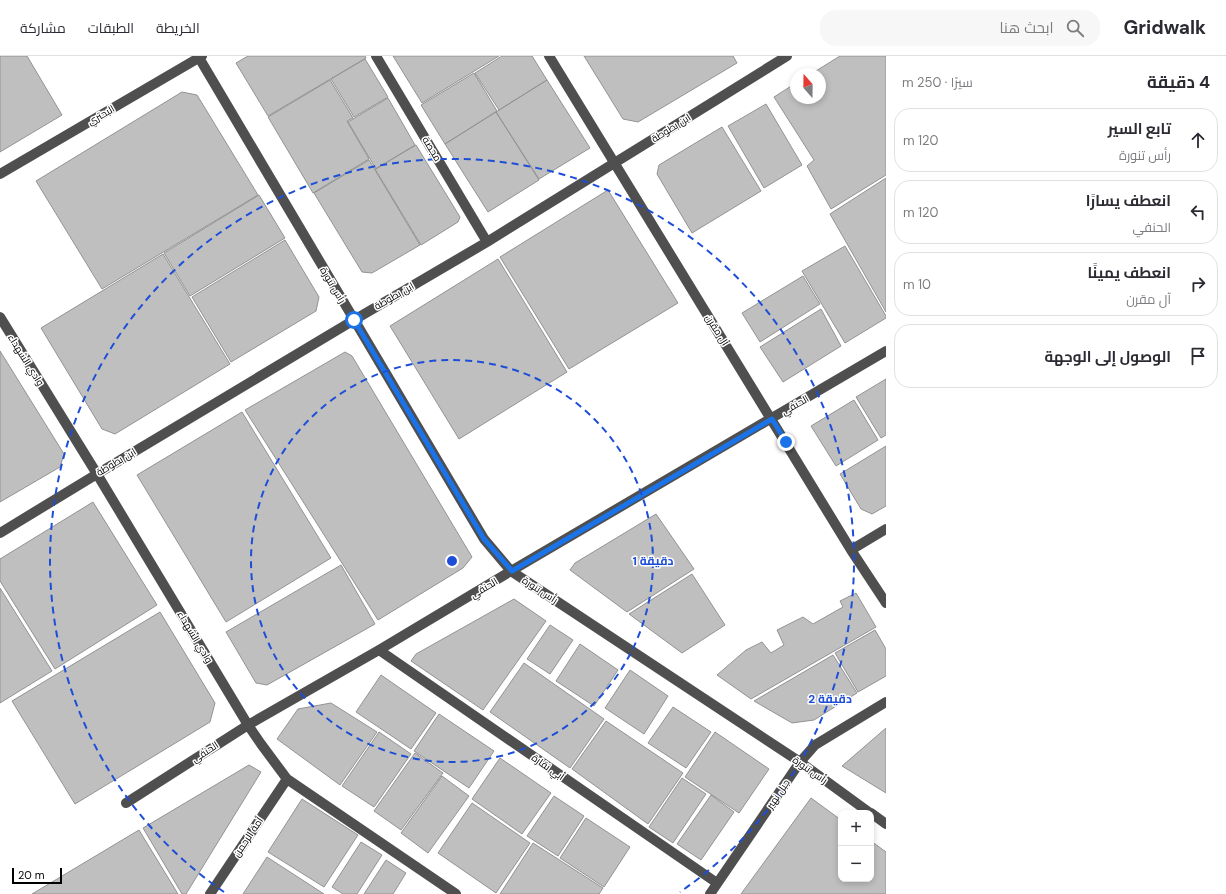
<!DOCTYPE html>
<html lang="ar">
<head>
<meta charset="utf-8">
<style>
  body { margin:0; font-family:"DM Sans",Cairo,sans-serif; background:#f7f7f7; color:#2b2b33; direction:rtl }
  .controls { position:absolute; right:12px; bottom:12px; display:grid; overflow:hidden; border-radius:8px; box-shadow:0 2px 6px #0003 }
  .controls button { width:36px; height:36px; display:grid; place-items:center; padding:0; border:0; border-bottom:1px solid #e1e1e2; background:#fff; color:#2b2b33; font:20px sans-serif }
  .compass { position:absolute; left:790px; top:12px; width:36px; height:36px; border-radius:50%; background:#fff; box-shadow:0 2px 6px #0003; rotate:340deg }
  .scale { position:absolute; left:12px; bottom:10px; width:50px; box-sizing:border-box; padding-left:4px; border:2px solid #000; border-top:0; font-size:11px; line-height:14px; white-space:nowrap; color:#000; -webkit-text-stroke:3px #fff; paint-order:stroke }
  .stop { position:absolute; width:12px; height:12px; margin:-9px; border:3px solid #1a73e8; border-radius:50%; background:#fff }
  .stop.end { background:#1a73e8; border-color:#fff; box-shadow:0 1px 4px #0008 }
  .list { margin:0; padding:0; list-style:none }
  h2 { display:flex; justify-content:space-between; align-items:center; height:52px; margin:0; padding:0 16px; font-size:17px }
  h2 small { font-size:13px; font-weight:400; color:#7c7c81 }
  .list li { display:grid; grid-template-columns:26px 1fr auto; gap:12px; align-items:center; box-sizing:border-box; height:64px; margin:0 8px 8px; padding:0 8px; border:1px solid #e1e1e2; border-radius:16px }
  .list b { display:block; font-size:15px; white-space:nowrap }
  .list p { margin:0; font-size:13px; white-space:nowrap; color:#7c7c81 }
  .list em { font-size:13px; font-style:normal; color:#7c7c81 }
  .icon { flex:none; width:22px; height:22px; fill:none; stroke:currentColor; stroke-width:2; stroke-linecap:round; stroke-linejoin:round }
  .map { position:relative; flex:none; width:886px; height:838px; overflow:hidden; direction:ltr }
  header { display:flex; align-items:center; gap:24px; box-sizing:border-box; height:56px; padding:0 20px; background:#fff; border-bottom:1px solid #e1e1e2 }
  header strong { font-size:19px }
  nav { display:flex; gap:22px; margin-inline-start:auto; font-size:14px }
  .search { width:280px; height:36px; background:#f7f7f7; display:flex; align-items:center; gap:10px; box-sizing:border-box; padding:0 14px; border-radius:16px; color:#7c7c81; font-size:15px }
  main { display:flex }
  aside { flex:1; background:#fff }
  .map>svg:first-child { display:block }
  .building { fill:#bfbfbf; stroke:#939393 }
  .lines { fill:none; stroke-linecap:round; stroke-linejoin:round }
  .minor { stroke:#4f4f4f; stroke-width:10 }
  .route { stroke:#1a73e8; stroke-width:5 }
  .ring { fill:none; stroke:#1d4ed8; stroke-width:2; stroke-dasharray:7 5 }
  .labels { text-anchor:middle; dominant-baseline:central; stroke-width:3; stroke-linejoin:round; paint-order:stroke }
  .street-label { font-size:10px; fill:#000; stroke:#fff }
  .centre { fill:#1d4ed8; stroke:#fff; stroke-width:2 }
  .ring-label { font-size:12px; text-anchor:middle; font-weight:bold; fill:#1d4ed8; stroke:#fff; stroke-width:3; stroke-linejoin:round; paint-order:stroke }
</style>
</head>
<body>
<header>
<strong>Gridwalk</strong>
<div class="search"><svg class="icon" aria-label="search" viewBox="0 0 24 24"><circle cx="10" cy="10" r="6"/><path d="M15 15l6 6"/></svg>ابحث هنا</div>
<nav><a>الخريطة</a><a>الطبقات</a><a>مشاركة</a></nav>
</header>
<main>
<aside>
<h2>4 دقيقة<small>سيرًا · 250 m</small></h2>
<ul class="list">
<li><svg class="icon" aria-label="ahead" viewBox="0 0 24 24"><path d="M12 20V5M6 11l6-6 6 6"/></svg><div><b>تابع السير</b><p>رأس تنورة</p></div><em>120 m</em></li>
<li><svg class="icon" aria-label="left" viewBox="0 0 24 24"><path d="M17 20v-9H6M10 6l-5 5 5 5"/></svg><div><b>انعطف يسارًا</b><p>الحنفي</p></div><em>120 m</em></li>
<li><svg class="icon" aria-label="right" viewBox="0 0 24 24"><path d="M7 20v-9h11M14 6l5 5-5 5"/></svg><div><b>انعطف يمينًا</b><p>آل مقرن</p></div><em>10 m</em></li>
<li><svg class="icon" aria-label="arrive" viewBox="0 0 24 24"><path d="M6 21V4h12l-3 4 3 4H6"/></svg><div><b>الوصول إلى الوجهة</b></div></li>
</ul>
</aside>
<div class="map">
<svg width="886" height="838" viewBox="0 0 886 838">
  <rect width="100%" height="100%" fill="#fff"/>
  <path class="building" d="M0 0H27L62 59 0 96Z
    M248 0H365L366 2 268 60 236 7Z
    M393 0H499L422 47Z
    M502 0H532L547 24 499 54 475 17Z
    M584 0H733L737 7 638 66 623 63Z
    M840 0H886V119L831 153 807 110 814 104 774 41 796 27V42H820V18H811Z
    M365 3 388 41 354 61 331 23Z
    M474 17 497 55 445 88 421 49Z
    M330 24 353 62 347 65 369 103 313 137 268 61Z
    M547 24 590 92 539 123 496 56Z
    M182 36 197 39 258 139 102 233 36 125Z
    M388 42 415 89 376 113 348 66Z
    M766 48 802 109 764 132 728 70Z
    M496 56 539 124 488 156 445 88Z
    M722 71 761 135 692 177 657 118 659 109Z
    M416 89 460 161 458 166 421 189 375 113Z
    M369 104 420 189 372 217 362 216 314 137Z
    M886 122V256L830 158Z
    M608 134 678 247 569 313 500 201Z
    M259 139 285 182 190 240 164 197Z
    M285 184 319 241 316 255 231 306 192 241Z
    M845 190 886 260V262L845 287 802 215Z
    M163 198 230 308 115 378 102 373 41 272Z
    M498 203 567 316 459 383 390 270Z
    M803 220 820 248 760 286 742 257Z
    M821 253 841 290 783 326 760 291Z
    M0 295 64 398 60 411 0 446Z
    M345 296 352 300 472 501 463 512 378 564 245 354Z
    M886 323V379L881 382 856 341Z
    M854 344 878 384 836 410 811 370Z
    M242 356 331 502 226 566 137 419Z
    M886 390V450L872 458 861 453 840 418Z
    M93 446 157 549 55 613 0 525V503Z
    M656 458 694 513 627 556 570 514 575 507Z
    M341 509 375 568 267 629 256 627 226 576Z
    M692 518 725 569 682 597 629 558Z
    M0 532 52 615 0 647Z
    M856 537 876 571 751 643 717 619 746 594 762 586 771 597 784 589 777 574 803 561 813 568 843 551 840 545Z
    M514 543 546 565 483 654 411 605 416 598Z
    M160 556 215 647 210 666 75 748 12 645Z
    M550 569 573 584 550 618 527 603Z
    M875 574 886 593V620L858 636 835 597Z
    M580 588 618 614 594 650 556 625Z
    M833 599 857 637 814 664 792 667 754 645Z
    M524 607 604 663 570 712 490 656Z
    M630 614 668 640 644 678 605 652Z
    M381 619 436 657 411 693 356 656Z
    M331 647 377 676 340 729 277 683 298 653Z
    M673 651 711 676 686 712 648 687Z
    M439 658 494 695 469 732 414 695Z
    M606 665 683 717 648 768 572 713Z
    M886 672V737L842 710Z
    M379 676 411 698 374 751 342 730Z
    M715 676 769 713 739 757 685 721Z
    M415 697 443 717 401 774 374 755Z
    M500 702 551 737 522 778 472 743Z
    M249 709 261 716 186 838H182L143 772Z
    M442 720 469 740 428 797 401 777Z
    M682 722 706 738 673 787 649 771Z
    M711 739 734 756 701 804 677 788Z
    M554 740 584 760 558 800 527 780Z
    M811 742 841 764V823H871V785L886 796V838H741Z
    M302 743 358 779 324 831 268 796Z
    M472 747 530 787 496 837 438 797Z
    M586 762 630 791 604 831 560 802Z
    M139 774 178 838H32Z
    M361 786 382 799 357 838H343L332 831Z
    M533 787 603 832 599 838H500Z
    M267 801 324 838H243Z
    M386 804 406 817 393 838H364Z"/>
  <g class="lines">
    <path class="minor" d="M198 0 484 483 511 515 800 706 870 757
      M376 0 487 186
      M549 0 851 494 886 547
      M0 118 202 0
      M0 261 97 418 248 669 261 688 287 723 456 838
      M0 477 97 418 354 264 487 186 787 0
      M851 494 886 473
      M379 594 717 827
      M126 747 248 669 379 594 511 515 886 295
      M871 757 886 768
      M210 838 287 723
      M710 838 800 706 815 689 886 646"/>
  </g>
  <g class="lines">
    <path class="route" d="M354 264 484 483 512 515 772 363 786 386"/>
  </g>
  <g class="ring">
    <circle cx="452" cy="505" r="201"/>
    <path d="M224 836A402 402 0 1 1 680 836"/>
  </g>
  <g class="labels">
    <g class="street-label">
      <text transform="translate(101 59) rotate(-30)">البحتري</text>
      <text transform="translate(671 72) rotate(-32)">ابن بطوطة</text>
      <text transform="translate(432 93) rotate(59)">مجصة</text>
      <text transform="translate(333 229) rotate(59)">رأس تنورة</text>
      <text transform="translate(394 240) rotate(-30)">ابن بطوطة</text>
      <text transform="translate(717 274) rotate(58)">آل مقرن</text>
      <text transform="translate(26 304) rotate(58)">وادي الشهداء</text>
      <text transform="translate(795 349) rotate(-30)">الحنفي</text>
      <text transform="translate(116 406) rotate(-31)">ابن بطوطة</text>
      <text transform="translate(484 532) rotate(-31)">الحنفي</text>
      <text transform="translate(540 534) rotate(33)">رأس تنورة</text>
      <text transform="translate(195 581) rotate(59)">وادي الشهداء</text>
      <text transform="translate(205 696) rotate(-33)">الحنفي</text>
      <text transform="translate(548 711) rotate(35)">أبي نقارة</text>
      <text transform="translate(810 714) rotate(35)">رأس تنورة</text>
      <text transform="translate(778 738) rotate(-56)">جبل نهير</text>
      <text transform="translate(248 781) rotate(-56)">أمة الرحمن</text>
    </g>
  </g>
  <circle cx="452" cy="505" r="6" class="centre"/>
  <g class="ring-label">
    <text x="653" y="509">1 دقيقة</text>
    <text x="830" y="647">2 دقيقة</text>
  </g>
</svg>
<div class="controls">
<button>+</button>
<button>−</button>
</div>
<svg class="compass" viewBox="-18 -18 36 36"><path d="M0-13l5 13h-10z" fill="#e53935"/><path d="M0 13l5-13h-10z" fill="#7c7c81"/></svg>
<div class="scale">20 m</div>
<div class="stop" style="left:354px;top:264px"></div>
<div class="stop end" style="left:786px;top:386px"></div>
</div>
</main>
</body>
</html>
